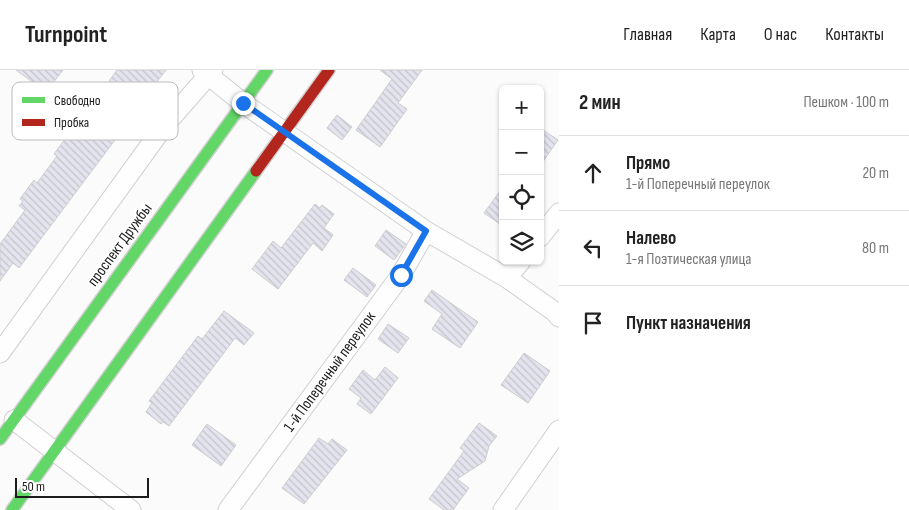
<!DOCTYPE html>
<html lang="ru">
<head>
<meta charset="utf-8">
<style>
  body { margin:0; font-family:"Sofia Sans Condensed",sans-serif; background:#f2f2f2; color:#222 }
  .controls { position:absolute; right:15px; top:15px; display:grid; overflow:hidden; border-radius:8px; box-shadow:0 1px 4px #0004 }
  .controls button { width:45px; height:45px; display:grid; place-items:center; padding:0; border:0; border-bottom:1px solid #e0e0e0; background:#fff; color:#222; font:25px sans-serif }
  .scale { position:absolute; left:15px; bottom:12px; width:134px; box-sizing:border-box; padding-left:5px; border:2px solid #1c1c1d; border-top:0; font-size:14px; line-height:18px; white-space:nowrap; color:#1c1c1d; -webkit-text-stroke:4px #fff; paint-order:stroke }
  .stop { position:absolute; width:15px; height:15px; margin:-11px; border:4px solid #1a73e8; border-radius:50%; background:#fff }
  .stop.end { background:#1a73e8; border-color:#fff; box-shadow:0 1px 5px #0008 }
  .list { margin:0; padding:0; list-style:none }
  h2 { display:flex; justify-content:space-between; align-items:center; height:65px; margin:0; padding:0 20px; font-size:21px }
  h2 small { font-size:16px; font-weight:400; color:#767676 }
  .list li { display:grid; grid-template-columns:32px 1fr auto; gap:15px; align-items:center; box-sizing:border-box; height:75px; padding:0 20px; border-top:1px solid #e0e0e0 }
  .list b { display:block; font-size:19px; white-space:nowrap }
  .list p { margin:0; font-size:16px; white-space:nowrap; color:#767676 }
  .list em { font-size:16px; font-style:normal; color:#767676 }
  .icon { flex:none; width:28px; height:28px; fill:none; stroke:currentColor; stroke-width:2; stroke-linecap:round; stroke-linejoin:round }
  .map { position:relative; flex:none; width:559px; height:440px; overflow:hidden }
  header { display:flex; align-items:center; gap:30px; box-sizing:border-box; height:70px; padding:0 25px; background:#fff; border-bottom:1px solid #e0e0e0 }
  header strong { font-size:24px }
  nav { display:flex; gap:28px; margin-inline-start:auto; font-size:18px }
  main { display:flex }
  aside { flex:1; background:#fff }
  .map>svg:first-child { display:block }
  .building { fill:url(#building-back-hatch); stroke:#cdcdce }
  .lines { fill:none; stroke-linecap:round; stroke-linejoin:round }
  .street-casing { stroke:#d0d0d1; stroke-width:21 }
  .fast-casing { stroke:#d0d0d1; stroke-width:14 }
  .jam-casing { stroke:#d0d0d1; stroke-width:14 }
  .street { stroke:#fefeff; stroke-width:19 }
  .fast { stroke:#63d668; stroke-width:11 }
  .jam { stroke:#b3261e; stroke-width:11 }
  .route { stroke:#1a73e8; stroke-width:6 }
  .labels { text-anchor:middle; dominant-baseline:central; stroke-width:4; stroke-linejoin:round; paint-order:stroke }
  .street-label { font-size:16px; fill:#1c1c1d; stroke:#fff }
  .key { fill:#fff; stroke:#bbb; stroke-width:1 }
  .key-label { font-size:14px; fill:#1c1c1d }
</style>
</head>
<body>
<header>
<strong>Turnpoint</strong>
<nav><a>Главная</a><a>Карта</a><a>О нас</a><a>Контакты</a></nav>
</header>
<main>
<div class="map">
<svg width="559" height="440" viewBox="0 0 559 440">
  <defs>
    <pattern id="building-back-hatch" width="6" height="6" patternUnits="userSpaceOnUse" patternTransform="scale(1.25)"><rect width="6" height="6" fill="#e4e4ef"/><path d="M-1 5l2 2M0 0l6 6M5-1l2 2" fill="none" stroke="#c3c3cc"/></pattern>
  </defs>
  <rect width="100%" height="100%" fill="#fbfbfc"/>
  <path class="building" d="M16 0H63L46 22Z
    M117 0H166L143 30 135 25 132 28 109 11Z
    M380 0H422L398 33 407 39 380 77 356 60 392 9Z
    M337 45 352 57 342 70 327 58Z
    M82 46 115 70 19 198 13 193 0 211V174L25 140 19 136 23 131 20 129 34 110 37 113 57 86 54 84Z
    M540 58 558 70 540 96Z
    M503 117V156L484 143Z
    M315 134 320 138 322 135 334 144 324 158 333 165 322 181 313 173 278 219 252 199 273 171 281 178Z
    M386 160 406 174 394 190 375 176Z
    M353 198 376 215 367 227 344 210Z
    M432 220 478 252 460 278 432 259 442 244 424 231Z
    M224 241 254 263 244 275 235 268 169 356 163 352 161 354 146 342 152 333 149 331 198 266 202 269Z
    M388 254 409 268 398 283 378 269Z
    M524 283 550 301 528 333 501 315Z
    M385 297 398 308 371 344 357 334 361 328 349 319 363 300 375 310Z
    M479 353 497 366 489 376 485 391 457 409 469 418 453 440H444L429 429 464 381 460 378Z
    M207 354 236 375 221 396 192 375Z
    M319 368 328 374 332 369 347 380 304 434 282 418Z"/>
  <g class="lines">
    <defs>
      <path id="street" d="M202 0 243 33 426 161 507 208 555 242 559 247
        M540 167 559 143
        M507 208 521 191
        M0 283 164 56 213 0
        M14 350 131 440
        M228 440 401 205 426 161
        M503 440 559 360"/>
      <path id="fast" d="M0 369 267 0
        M12 440 256 101"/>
      <path id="jam" d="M256 101 329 0"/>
    </defs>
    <use href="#street" class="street-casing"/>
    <use href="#fast" class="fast-casing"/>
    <use href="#jam" class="jam-casing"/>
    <use href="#street" class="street"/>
    <use href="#fast" class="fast"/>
    <use href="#jam" class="jam"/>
  </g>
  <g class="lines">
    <path class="route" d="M243 33 426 161 401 205"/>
  </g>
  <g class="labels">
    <g class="street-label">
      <text transform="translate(120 175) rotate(-54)">проспект Дружбы</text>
      <text transform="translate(330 302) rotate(-54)">1-й Поперечный переулок</text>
    </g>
  </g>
  <rect x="12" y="12" width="166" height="58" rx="8" class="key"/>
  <rect x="22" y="27" width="23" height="6" fill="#63d668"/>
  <rect x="22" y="49" width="23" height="7" fill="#b3261e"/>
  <g class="key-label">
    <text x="54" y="35">Свободно</text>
    <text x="54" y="57">Пробка</text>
  </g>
</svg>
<div class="controls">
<button>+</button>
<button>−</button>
<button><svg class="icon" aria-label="locate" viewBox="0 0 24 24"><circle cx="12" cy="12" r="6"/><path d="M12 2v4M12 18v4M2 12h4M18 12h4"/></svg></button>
<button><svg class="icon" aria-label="layers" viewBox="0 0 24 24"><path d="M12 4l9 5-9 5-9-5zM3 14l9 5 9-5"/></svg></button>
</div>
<div class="scale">50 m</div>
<div class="stop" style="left:401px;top:205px"></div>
<div class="stop end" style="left:243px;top:33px"></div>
</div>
<aside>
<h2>2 мин<small>Пешком · 100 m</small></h2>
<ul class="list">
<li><svg class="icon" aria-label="ahead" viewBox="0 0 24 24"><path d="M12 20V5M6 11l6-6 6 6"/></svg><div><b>Прямо</b><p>1-й Поперечный переулок</p></div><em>20 m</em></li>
<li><svg class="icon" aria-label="left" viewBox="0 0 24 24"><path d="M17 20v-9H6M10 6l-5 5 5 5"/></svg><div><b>Налево</b><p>1-я Поэтическая улица</p></div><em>80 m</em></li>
<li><svg class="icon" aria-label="arrive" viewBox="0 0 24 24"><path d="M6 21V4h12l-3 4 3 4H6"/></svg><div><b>Пункт назначения</b></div></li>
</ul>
</aside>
</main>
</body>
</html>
